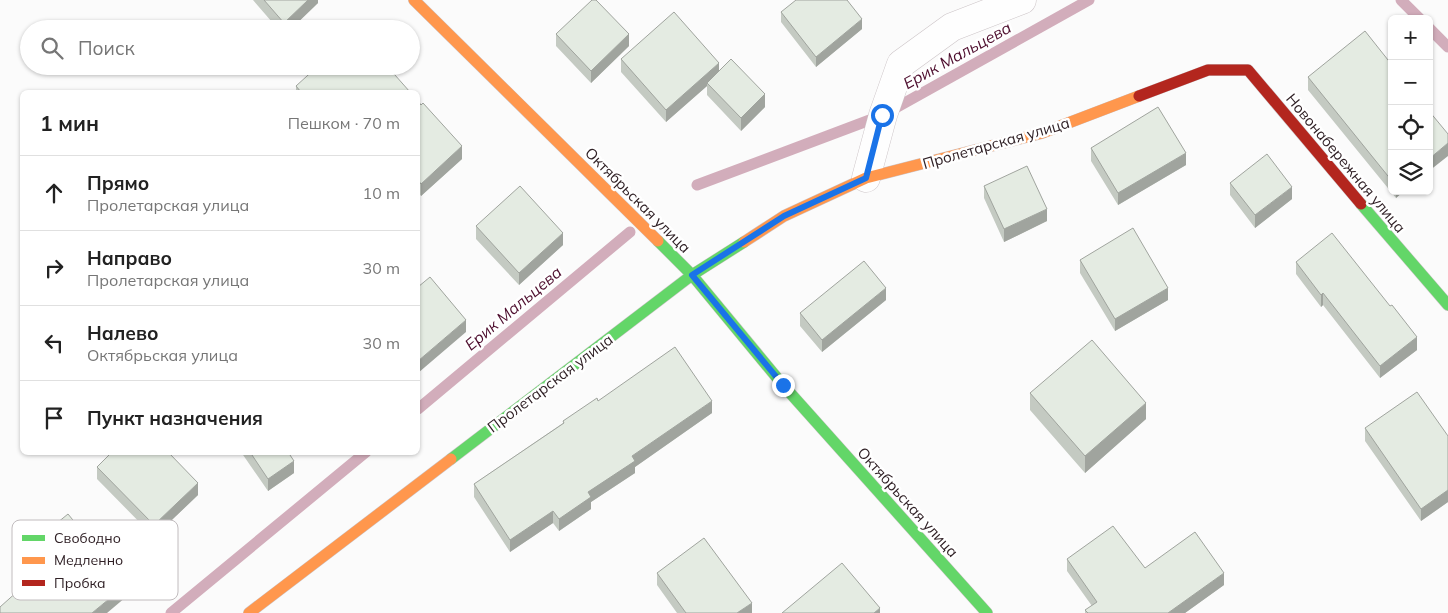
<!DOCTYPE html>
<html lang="ru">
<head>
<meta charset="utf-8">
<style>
  body { margin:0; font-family:Mulish,sans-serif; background:#f6f6f6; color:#222 }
  .controls { position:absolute; right:15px; top:15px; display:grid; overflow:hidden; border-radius:8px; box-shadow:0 1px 4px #0004 }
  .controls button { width:45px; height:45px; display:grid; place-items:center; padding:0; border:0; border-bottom:1px solid #e0e0e0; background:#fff; color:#222; font:25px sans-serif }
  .stop { position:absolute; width:15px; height:15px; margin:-11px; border:4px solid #1a73e8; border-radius:50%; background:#fff }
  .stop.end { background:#1a73e8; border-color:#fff; box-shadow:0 1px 5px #0008 }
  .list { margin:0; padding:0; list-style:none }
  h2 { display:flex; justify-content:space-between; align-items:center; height:65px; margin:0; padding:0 20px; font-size:21px }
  h2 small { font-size:16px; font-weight:400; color:#767676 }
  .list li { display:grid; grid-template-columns:32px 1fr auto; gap:15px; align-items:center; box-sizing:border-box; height:75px; padding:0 20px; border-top:1px solid #e0e0e0 }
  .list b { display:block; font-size:19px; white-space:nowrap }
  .list p { margin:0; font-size:16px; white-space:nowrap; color:#767676 }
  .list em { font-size:16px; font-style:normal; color:#767676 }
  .icon { flex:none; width:28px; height:28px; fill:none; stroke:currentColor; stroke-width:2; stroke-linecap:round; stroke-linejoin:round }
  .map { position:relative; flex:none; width:1448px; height:613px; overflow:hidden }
  .search { position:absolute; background:#fff; box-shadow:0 1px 4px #0004; left:20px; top:20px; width:400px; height:55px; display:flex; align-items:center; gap:12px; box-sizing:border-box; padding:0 18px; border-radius:28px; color:#767676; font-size:19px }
  .panel { position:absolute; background:#fff; box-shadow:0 1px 4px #0004; left:20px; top:90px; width:400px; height:365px; border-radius:8px }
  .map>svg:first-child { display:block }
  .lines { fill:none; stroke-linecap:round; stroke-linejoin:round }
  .stream { stroke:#d2adbb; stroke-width:11 }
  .street-casing { stroke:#ccc4c7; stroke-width:29 }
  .fast-casing { stroke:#ccc4c7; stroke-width:12 }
  .slow-casing { stroke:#ccc4c7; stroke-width:12 }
  .jam-casing { stroke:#ccc4c7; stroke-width:12 }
  .street { stroke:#fefefe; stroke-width:28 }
  .fast { stroke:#63d668; stroke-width:11 }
  .slow { stroke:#ff974d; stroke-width:11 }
  .jam { stroke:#b3261e; stroke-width:11 }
  .wall { fill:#c4cac2 }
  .shaded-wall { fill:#a0a49e }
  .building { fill:#e4ebe2; stroke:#a0a49e }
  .route { stroke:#1a73e8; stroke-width:6 }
  .labels { text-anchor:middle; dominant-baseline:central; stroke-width:5; stroke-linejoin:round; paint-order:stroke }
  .street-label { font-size:15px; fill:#302126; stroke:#fff }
  .water-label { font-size:16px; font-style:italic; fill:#4d0d2d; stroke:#fff }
  .key { fill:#fff; stroke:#c1bcbe; stroke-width:1 }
  .key-label { font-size:14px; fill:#302126 }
</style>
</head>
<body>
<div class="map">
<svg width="1448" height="613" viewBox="0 0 1448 613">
  <rect width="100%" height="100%" fill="#fbfbfb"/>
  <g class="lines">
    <path class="stream" d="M1401 0 1420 19
      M1429 28 1448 47
      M697 185 883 115 1089 0
      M418 409 630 232
      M171 613 366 452"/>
    <defs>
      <path id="street" d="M866 178 883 115 901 64 952 27 1022 0"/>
      <path id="fast" d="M1361 204 1448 305
        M658 241 692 275 783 385 987 613
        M451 459 692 275 744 242"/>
      <path id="slow" d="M414 0 658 241
        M744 242 784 216 866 178 1042 133 1139 96
        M249 613 451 459"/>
      <path id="jam" d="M1139 96 1208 70H1248L1361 204"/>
    </defs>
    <use href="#street" class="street-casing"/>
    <use href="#fast" class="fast-casing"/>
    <use href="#slow" class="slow-casing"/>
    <use href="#jam" class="jam-casing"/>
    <use href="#street" class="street"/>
    <use href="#fast" class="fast"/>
    <use href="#slow" class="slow"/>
    <use href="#jam" class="jam"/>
  </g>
  <path class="wall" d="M253 0H318V3L291 29H278Z
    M781 12 862 29 816 67 781 22Z
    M556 34 629 46 591 83 556 46Z
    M621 59 719 71 765 107 741 131 707 95V86L666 122 621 72Z
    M1392 65V191H1404L1396 198 1308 90V77Z
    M296 86 410 92H296Z
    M418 101 462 159 421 196 418 192Z
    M1091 148 1186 165 1118 205 1091 161Z
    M1230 183 1292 199 1255 228 1230 195Z
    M984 186 1047 221 1004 242 984 198Z
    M476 226 563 245 519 285 476 239Z
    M1080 260 1168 300 1115 331 1080 273Z
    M1296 262 1390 306 1417 350 1380 378 1323 305 1321 307 1296 274Z
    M886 300 822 352 800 326V313Z
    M1030 393 1146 419 1085 473 1030 410Z
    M598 401 712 413 635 467V473L591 502V509L559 531 553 523 510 552 474 497V484L563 423V421Z
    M1365 428 1448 436V502L1421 521 1365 441Z
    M241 452H288L294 473 268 491Z
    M97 467 198 495 154 537 97 479Z
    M30 545 126 597 41 570 30 557Z
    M1067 559 1145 568 1224 585 1185 613H1085V610L1092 606 1067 571Z
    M657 573 752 613H677L657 585Z"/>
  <path class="shaded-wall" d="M308 0H318V3L291 29H284V23Z
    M862 19V29L816 67V57Z
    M629 34V46L591 83V71Z
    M719 63V75L707 83V86L666 122V110Z
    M765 94V107L741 131V118Z
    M1448 143V156L1429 171V159Z
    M462 146V159L421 196V184Z
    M1186 153V165L1118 205V193Z
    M1292 187V199L1255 228V215Z
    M1396 191H1404L1396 198Z
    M1047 209V221L1004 242V229Z
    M563 233V245L519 285V273Z
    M886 288V300L822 352V340Z
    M1168 288V300L1115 331V319Z
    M1323 293V305L1321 307V295Z
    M466 320V332L418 373V361Z
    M1417 337V350L1380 378V366Z
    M712 401V413L635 467V473L591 502V509L559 531V519L588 492 632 456Z
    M1146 403V419L1085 473V456Z
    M294 461V473L268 491V479Z
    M198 483V495L154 537V525Z
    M1448 490V502L1421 521V509Z
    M553 511V523L510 552V540Z
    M1224 573V585L1185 613H1168Z
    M126 585V597L107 613H92Z
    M752 603V613H737Z
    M880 608V613H874Z"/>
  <path class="building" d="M264 0H308L284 23Z
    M592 0H596L629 34 591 71 556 34Z
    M796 0H847L862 19 816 57 781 12Z
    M674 12 719 63 666 110 621 59Z
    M1365 31 1392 65V181L1308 77Z
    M731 59 765 94 741 118 707 83Z
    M318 66H387L410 92H301L296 86Z
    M418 101 421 105 423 103 462 146 421 184 418 180Z
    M1158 107 1186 153 1118 193 1091 148Z
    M1429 111 1448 134V143L1429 159Z
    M1267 154 1292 187 1255 215 1230 183Z
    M1027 166 1047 209 1004 229 984 186Z
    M520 186 563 233 519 273 476 226Z
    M1133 228 1168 288 1115 319 1080 260Z
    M1332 233 1390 306 1392 305 1417 337 1380 366 1323 293 1321 295 1296 262Z
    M864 261 886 288 822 340 800 313Z
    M430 277 466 320 418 361V287Z
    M1092 340 1146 403 1085 456 1030 393Z
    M675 347 712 401 632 456 635 461 588 492 591 497 559 519 553 511 510 540 474 484 564 423 563 421 597 398 598 401Z
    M1417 392 1448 436V490L1421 509 1365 428Z
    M112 452H168L198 483 154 525 97 467Z
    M250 452H288L294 461 268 479Z
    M68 514 126 585 92 613H0V607L47 565 30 545Z
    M1113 526 1145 568 1195 532 1224 573 1168 613H1088L1085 610 1097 602 1067 559Z
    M704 538 752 603 737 613H686L657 573Z
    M842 563 880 608 874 613H782Z"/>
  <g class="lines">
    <path class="route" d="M783 385 692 275 784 216 866 178 882 115"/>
  </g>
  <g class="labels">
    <g class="street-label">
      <text transform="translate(996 143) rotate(-16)">Пролетарская улица</text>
      <text transform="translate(1346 163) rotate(50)">Новонабережная улица</text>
      <text transform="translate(638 200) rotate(45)">Октябрьская улица</text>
      <text transform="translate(550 383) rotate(-37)">Пролетарская улица</text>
      <text transform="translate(908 502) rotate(48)">Октябрьская улица</text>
    </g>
    <g class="water-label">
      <text transform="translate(957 55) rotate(-29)">Ерик Мальцева</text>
      <text transform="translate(513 308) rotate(-40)">Ерик Мальцева</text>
    </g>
  </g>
  <rect x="12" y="520" width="166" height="80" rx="8" class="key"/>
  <rect x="22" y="535" width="23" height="6" fill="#63d668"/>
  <rect x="22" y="557" width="23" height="7" fill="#ff974d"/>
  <rect x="22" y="580" width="23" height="6" fill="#b3261e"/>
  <g class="key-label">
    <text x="54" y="543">Свободно</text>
    <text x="54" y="565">Медленно</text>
    <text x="54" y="588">Пробка</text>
  </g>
</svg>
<div class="controls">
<button>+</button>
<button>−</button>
<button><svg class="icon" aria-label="locate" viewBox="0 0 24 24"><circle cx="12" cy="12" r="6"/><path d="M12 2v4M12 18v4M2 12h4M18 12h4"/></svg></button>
<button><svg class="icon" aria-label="layers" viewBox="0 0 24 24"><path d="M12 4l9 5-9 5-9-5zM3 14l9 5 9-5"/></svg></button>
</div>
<div class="stop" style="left:882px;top:115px"></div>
<div class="stop end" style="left:783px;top:385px"></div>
<div class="search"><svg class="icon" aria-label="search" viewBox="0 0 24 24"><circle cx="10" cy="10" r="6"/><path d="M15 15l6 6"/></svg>Поиск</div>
<section class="panel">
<h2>1 мин<small>Пешком · 70 m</small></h2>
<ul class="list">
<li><svg class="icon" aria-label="ahead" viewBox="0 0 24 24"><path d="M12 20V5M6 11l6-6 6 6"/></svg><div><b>Прямо</b><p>Пролетарская улица</p></div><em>10 m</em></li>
<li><svg class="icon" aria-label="right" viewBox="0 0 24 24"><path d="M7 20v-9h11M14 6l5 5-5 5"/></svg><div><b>Направо</b><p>Пролетарская улица</p></div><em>30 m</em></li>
<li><svg class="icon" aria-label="left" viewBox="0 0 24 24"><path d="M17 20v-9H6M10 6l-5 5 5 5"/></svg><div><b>Налево</b><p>Октябрьская улица</p></div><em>30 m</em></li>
<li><svg class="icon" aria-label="arrive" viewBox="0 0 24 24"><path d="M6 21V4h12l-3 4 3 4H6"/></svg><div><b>Пункт назначения</b></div></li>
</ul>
</section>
</div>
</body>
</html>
